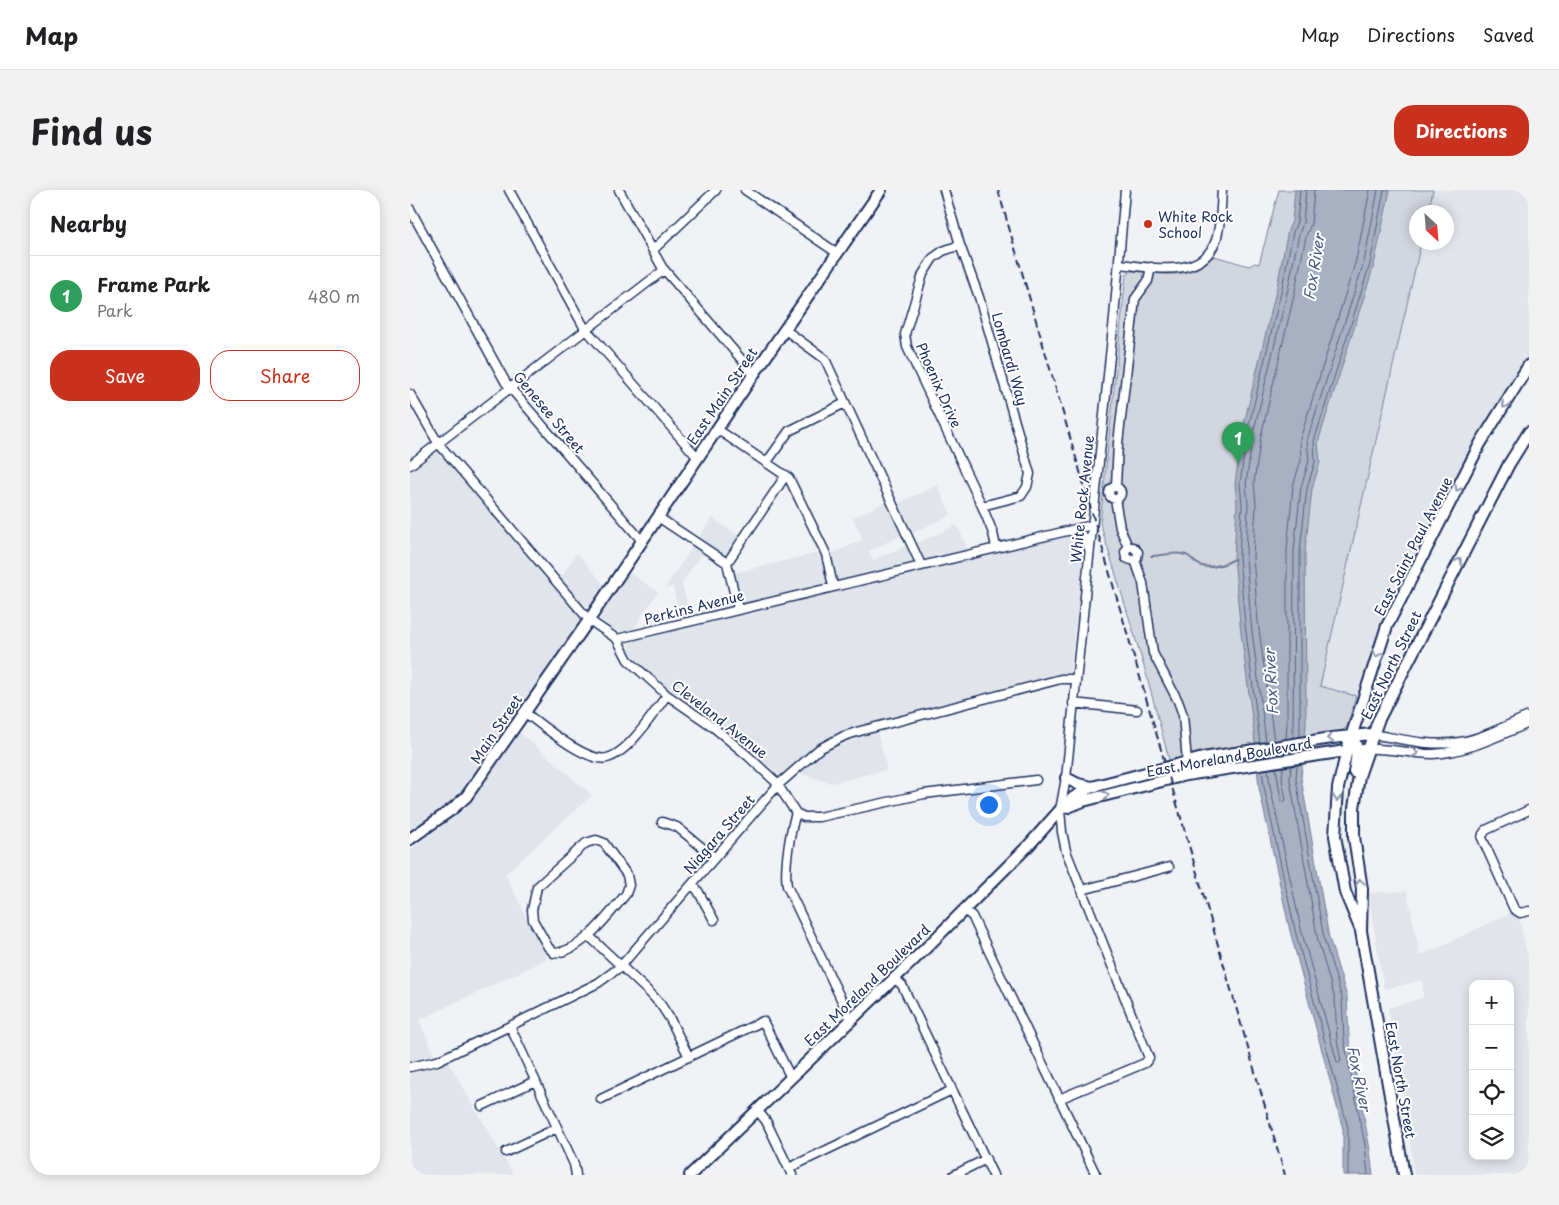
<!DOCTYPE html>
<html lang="en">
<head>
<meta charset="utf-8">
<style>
  body { margin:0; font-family:"Playpen Sans",sans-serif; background:#f2f2f2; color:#202124 }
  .controls { position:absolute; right:15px; bottom:15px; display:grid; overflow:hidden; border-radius:10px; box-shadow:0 2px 12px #0003 }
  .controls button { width:45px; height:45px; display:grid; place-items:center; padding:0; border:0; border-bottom:1px solid #e0e0e0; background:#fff; color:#202124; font:25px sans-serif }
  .compass { position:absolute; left:999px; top:15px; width:45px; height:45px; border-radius:50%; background:#fff; box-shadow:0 2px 12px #0003; rotate:154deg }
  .you { position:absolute; left:578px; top:614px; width:18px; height:18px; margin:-12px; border:4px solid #fff; border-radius:50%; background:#1a73e8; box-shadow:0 0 0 8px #1a73e833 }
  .badge { display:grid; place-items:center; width:32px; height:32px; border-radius:50%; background:#c8321e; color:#fff; font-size:16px; font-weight:700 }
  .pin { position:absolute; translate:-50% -41px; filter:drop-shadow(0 1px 2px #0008) }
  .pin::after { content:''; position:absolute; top:26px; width:18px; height:15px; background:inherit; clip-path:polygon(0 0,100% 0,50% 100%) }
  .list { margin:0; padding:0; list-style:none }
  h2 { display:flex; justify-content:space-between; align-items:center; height:65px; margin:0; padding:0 20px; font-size:21px }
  h2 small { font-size:16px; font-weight:400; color:#757577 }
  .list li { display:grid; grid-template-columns:32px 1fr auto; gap:15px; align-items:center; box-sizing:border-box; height:80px; padding:0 20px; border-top:1px solid #e0e0e0 }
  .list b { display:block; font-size:19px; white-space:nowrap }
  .list p { margin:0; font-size:16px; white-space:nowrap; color:#757577 }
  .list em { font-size:16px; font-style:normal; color:#757577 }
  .actions { display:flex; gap:10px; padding:15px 20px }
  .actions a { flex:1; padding:11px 0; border:1px solid #c8321e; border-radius:20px; text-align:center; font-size:18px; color:#c8321e }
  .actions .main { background:#c8321e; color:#fff }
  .icon { flex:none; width:28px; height:28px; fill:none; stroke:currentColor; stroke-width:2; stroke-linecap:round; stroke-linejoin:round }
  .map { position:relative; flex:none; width:1119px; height:985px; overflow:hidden; border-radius:20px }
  header { display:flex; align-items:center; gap:30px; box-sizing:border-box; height:70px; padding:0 25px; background:#fff; border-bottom:1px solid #e0e0e0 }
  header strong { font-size:24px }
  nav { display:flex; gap:28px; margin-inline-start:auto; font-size:18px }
  .intro { display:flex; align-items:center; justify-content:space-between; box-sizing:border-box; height:120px; padding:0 30px }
  h1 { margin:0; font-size:35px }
  .button { padding:12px 22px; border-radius:20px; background:#c8321e; color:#fff; font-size:18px; font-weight:700 }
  main { display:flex; gap:30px; padding:0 30px }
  aside { flex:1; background:#fff; border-radius:20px; box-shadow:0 2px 12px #0003 }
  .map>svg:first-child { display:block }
  .built { fill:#e1e4ea; fill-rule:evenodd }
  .green { fill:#d2d6df; stroke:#76829e }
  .water { fill:#a8b0c2; stroke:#707c9a }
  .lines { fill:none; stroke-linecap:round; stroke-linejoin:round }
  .shore { stroke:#536386; stroke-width:1 }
  .stream { stroke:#707c9a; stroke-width:2 }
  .minor-casing { stroke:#1b2f5e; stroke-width:11 }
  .major-casing { stroke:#1b2f5e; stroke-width:14 }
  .minor { stroke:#fff; stroke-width:8 }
  .major { stroke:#fff; stroke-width:10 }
  .rail { stroke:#1b2f5e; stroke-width:2; stroke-dasharray:8 4; stroke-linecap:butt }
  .oneway { stroke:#8d97ae }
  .poi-dot { fill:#c8321e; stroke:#fff; stroke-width:2 }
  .labels { text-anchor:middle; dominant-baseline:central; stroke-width:4; stroke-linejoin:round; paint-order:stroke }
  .poi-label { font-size:14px; fill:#1b2f5e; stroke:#fff; text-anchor:start }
  .street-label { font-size:14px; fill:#1b2f5e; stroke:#fff }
  .water-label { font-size:15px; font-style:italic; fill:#4c5c81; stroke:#fff }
</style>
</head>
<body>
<header>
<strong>Map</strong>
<nav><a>Map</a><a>Directions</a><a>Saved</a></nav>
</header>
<div class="intro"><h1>Find us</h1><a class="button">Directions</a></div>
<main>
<aside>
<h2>Nearby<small></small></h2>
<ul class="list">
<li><span class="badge" style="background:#2e9e5b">1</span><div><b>Frame Park</b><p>Park</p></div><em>480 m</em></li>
</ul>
<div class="actions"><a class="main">Save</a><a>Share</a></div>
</aside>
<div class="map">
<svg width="1119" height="985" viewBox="0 0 1119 985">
  <rect width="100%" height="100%" fill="#f1f2f5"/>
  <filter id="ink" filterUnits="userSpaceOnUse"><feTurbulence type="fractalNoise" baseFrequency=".02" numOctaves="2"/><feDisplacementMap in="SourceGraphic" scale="10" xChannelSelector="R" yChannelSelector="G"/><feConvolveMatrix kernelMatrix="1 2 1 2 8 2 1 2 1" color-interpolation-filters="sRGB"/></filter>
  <g filter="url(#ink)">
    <path class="built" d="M1023 0H1119V167L1083 227 975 431 958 471 946 506 910 496 1011 53 1036 52V22H1018Z
      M28 261H30L162 415 171 429 52 604 0 643V281Z
      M527 295 541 325 501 344 487 314Z
      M477 311 492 345 459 361 463 370 498 355 511 381 663 345 669 347 674 359 660 482 465 533 477 580 421 593 378 580 372 586 367 584 309 533 258 498 236 481 220 462 219 455 222 451 333 424 324 383 411 362 414 367 453 350 443 328Z
      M302 328 331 347 316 367 297 355 272 393 280 427 270 429 263 397 255 398Z
      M547 335 558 360 518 370 512 368 505 354Z
      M167 363 195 396 181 415 178 417 173 414 150 389Z
      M218 382 248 402 222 441 215 442 203 439 190 429Z
      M109 542 182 605 95 684 137 769 9 830 25 867 0 875V660L59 615Z
      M997 701 1010 766 1103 722 1109 728 1119 773V985H1004L998 933 978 818 1013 808V790L974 799 958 703ZM1063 794H1100V966H1063Z
      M38 872 104 985H0V884Z"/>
    <path class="green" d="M869 0H1023L1018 22H1006V52L1011 53 910 496 946 506 937 537 929 543 760 573 736 483 690 333 716 85 722 81C754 84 779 91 804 66L839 76 845 73 849 74Z"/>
    <path class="water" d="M885 0H980L964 75 908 252 910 272 902 299 895 361 896 535 891 588 919 748 937 807 939 849 959 954 963 985H933V939L880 741 849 598 844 543 830 434 824 367 827 314 825 294 832 242 867 97 878 40 882 31Z"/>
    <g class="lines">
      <path class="shore" d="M890 547V361L897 298 905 272 904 251 960 74 974 0
        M883 548 884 360 891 297 899 271 897 250 954 72 968 0
        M876 549 877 534V360L883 296 891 270 890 249 946 70 960 0
        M864 551 848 432 843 367 846 314 844 293 851 246 885 101 896 46 901 34 904 0
        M856 552 841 433 836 367 838 314 836 294 843 244 878 99 889 44 893 33 896 0
        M850 553 835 434 829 367 832 314 830 294 837 243 872 98 883 42 887 32 890 0
        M887 575 886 589 914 749 932 808 934 850 955 955 958 985
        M866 578 871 610 873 612 876 610 872 589 873 577
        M858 579 860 596 891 739 927 872 929 873 931 871 927 850 925 809 908 751 880 590 881 576
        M852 580 854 597 885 740 938 938V985"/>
      <path class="stream" d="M741 366C750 366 765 362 772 364 778 365 780 367 785 372 796 382 813 375 825 369"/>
      <defs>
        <path id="minor" d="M99 0 174 137 288 268
          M209 0 252 77 344 184
          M335 0 427 63
          M534 0 550 55 569 107 620 284 617 297 611 306 572 316
          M0 19 96 193 232 351
          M550 55 533 61 523 68 513 84 495 144 497 157 572 316 583 343 586 357
          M243 60 306 0
          M709 74C741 77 792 90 806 50 811 35 811 16 812 0
          M374 139 415 169 511 375
          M0 204 28 253 179 430 207 449 218 470 257 505 302 536 338 566 366 592 386 623 394 627H409L514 604 626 590
          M307 239 379 288 416 364 423 396
          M357 272 379 241 435 213
          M0 275 254 80
          M706 296 708 253 725 109 738 91 741 77
          M699 303a6 6 0 1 1 12 0a6 6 0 1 1-12 0Z
          M705 309 710 338 718 357
          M248 327 317 373 328 419
          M660 341C672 341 676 348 679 359
          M725 370H721L716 368 715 362 718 357H723L728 362 727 368 725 370 733 393 743 463 768 511 773 525 777 572 780 584
          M317 373 376 285
          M207 449 682 335
          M663 513 727 520
          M114 522C131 534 176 573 197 568 219 563 244 522 257 505
          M962 544C991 549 1022 557 1050 552 1074 548 1097 535 1119 526
          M953 559C977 557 1000 564 1023 564 1057 562 1088 546 1119 533
          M1119 620 1076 640 1073 644 1072 648 1104 719 1110 723 1119 721
          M386 623C380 642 374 677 377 696L441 830
          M252 632 267 637 304 667
          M186 650 194 653 217 685 219 695 216 704C199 724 172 762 144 763L138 757 123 730 122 720 127 697 176 653Z
          M282 694 288 701 304 730
          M672 700 759 677
          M554 720 562 726 572 747 686 985
          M179 746 241 804 251 815 260 829 279 867
          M484 788 492 795 583 985
          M100 836 164 974 166 985
          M0 877 27 871 100 836 188 793 210 777 368 595 409 559 434 546 450 541 651 489H666
          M191 909 353 831 381 888
          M649 909 735 873 739 868 656 661 652 642 650 620 656 588 704 128 715 0
          M72 916 125 891
          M347 920 356 931 382 985
          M96 962 147 938
          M379 978 542 900
          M544 985 576 969"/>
        <path id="major" d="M941 545C950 555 946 570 944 582
          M656 588 668 594 682 597
          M658 617 673 611 776 585 936 561
          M0 649 41 620 56 607 179 430 344 184 471 0
          M950 738 935 702 925 646 928 598 938 556 977 436 1070 254 1119 175
          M280 985 515 759 619 655 650 620 664 607 682 597 793 568 922 548 962 544
          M994 985 951 741 952 699 944 647V618L949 586 968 531 1099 274 1119 242"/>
      </defs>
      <use href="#minor" class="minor-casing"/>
      <use href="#major" class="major-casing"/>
      <use href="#minor" class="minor"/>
      <use href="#major" class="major"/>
      <path class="rail" d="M588 0 875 985"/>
    </g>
    <defs><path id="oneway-chevron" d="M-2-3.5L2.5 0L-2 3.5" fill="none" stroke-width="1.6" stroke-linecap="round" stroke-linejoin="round" transform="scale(1.25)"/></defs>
    <g class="oneway">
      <use href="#oneway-chevron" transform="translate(1095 215) rotate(122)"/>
      <use href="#oneway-chevron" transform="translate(1048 298) rotate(117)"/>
      <use href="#oneway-chevron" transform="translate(1049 371) rotate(-63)"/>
      <use href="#oneway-chevron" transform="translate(967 464) rotate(107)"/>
      <use href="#oneway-chevron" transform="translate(920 548) rotate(172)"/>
      <use href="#oneway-chevron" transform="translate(1005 563) rotate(6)"/>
      <use href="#oneway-chevron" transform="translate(696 605) rotate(-15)"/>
      <use href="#oneway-chevron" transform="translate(927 608) rotate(96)"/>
      <use href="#oneway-chevron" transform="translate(950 692) rotate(-99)"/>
    </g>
  </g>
  <circle class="poi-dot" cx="738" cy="34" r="5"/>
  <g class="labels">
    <g class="poi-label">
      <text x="748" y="26">White Rock<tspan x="748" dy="16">School</tspan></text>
    </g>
    <g class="street-label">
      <text transform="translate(600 169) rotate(74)">Lombardi Way</text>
      <text transform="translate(529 195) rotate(66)">Phoenix Drive</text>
      <text transform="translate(312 206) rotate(-56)">East Main Street</text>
      <text transform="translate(139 222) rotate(50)">Genesee Street</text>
      <text transform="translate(672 309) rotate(-84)">White Rock Avenue</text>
      <text transform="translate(1003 356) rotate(-63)">East Saint Paul Avenue</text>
      <text transform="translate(284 417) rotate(-14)">Perkins Avenue</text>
      <text transform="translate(981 475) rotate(-64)">East North Street</text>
      <text transform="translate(310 529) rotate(38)">Cleveland Avenue</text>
      <text transform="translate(86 539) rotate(-56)">Main Street</text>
      <text transform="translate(819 567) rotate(-10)">East Moreland Boulevard</text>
      <text transform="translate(309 644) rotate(-49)">Niagara Street</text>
      <text transform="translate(457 795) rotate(-44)">East Moreland Boulevard</text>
      <text transform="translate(991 890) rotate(80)">East North Street</text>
    </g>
    <g class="water-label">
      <text transform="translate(903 77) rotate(-81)">Fox River</text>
      <text transform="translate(860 492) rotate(-93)">Fox River</text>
      <text transform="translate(950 888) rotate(78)">Fox River</text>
    </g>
  </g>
</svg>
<div class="controls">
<button>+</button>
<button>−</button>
<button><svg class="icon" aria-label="locate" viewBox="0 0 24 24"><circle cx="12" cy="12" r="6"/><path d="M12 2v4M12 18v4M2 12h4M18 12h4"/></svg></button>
<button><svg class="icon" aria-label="layers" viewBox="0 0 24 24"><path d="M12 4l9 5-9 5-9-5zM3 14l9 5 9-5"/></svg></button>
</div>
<svg class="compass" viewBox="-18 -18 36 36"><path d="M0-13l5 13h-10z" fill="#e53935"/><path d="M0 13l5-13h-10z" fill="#757577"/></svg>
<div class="you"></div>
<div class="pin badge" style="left:828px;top:273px;background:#2e9e5b">1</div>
</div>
</main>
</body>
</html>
